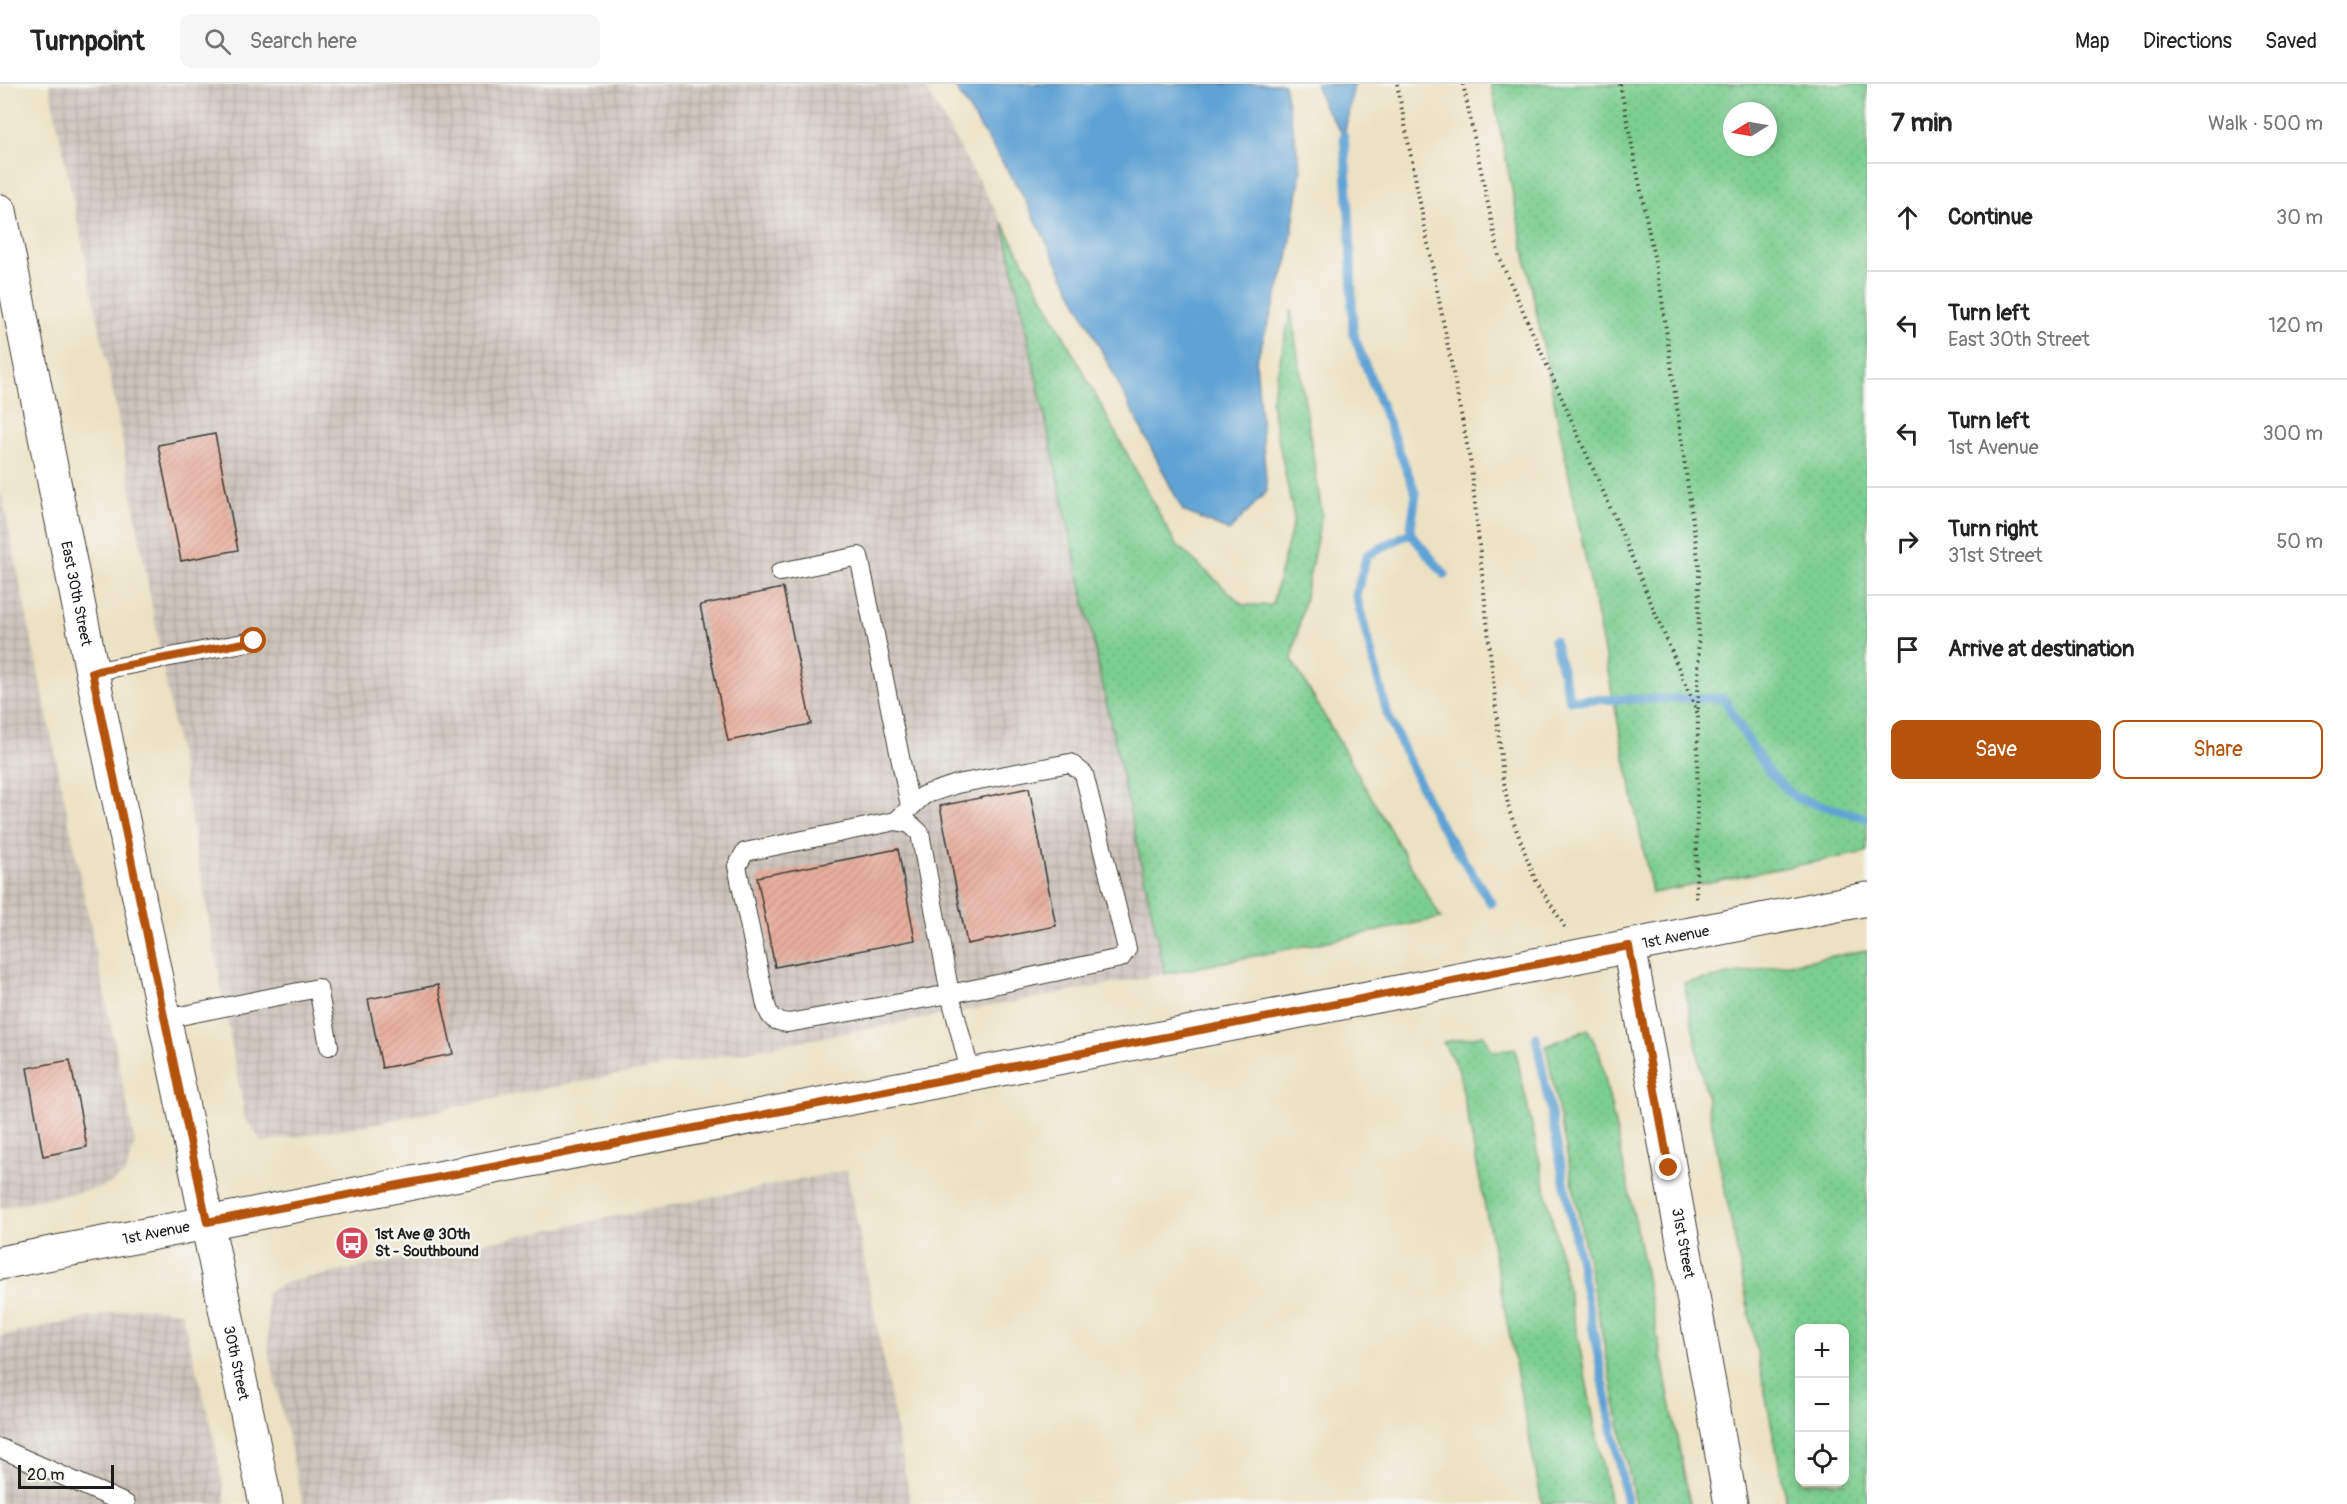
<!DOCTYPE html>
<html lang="en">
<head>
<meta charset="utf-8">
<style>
  body { margin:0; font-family:Pangolin,sans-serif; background:#f6f6f6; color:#222 }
  .controls { position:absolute; right:18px; bottom:18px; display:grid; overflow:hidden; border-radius:12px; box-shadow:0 3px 9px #0003 }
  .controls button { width:54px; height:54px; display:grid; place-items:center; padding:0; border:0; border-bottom:2px solid #e0e0e0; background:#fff; color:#222; font:30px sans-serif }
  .compass { position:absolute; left:1723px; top:18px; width:54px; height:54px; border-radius:50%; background:#fff; box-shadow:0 3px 9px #0003; rotate:259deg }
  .scale { position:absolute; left:18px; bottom:15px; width:96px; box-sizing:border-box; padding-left:6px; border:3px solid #1c1c1c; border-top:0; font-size:16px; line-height:21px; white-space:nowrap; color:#1c1c1c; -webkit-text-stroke:4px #f6f6f2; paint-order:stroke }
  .stop { position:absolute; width:18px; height:18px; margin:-14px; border:4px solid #b45309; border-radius:50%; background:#fff }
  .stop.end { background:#b45309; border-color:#fff; box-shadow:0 2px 6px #0008 }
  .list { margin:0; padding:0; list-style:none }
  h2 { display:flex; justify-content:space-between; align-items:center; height:78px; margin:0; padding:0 24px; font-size:26px }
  h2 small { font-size:20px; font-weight:400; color:#767676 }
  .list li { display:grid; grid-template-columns:39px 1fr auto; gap:18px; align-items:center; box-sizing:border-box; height:108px; padding:0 24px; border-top:2px solid #e0e0e0 }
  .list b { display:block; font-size:22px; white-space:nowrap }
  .list p { margin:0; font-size:20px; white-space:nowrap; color:#767676 }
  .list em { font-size:20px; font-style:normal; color:#767676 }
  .actions { display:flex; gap:12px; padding:18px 24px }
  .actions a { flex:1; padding:14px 0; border:2px solid #b45309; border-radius:12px; text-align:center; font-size:21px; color:#b45309 }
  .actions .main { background:#b45309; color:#fff }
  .icon { flex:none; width:33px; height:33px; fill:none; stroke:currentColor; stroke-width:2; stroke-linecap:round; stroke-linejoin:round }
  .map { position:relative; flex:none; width:1867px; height:1420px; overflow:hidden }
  header { display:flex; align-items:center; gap:36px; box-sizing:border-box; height:84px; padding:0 30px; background:#fff; border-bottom:2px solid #e0e0e0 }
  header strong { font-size:28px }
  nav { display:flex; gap:33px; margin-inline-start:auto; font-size:21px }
  .search { width:420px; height:54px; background:#f6f6f6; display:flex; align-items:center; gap:15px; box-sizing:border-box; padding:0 21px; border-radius:12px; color:#767676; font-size:22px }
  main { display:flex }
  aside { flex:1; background:#fff }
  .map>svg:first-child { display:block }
  .industrial { fill:url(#industrial-grid) }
  .grass { fill:url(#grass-dots); stroke:#4c7556; stroke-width:1.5; fill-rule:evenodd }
  .water { fill:#5fa2d4; stroke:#3e5f78; stroke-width:1.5 }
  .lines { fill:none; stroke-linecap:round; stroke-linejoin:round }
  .stream { stroke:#5fa2d4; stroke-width:9 }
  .building { fill:url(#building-hatch) }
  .service-casing { stroke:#3b3a35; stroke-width:20 }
  .minor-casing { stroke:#3b3a35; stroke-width:35 }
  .tertiary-casing { stroke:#3b3a35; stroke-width:35 }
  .secondary-casing { stroke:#3b3a35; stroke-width:35 }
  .path { stroke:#3b3a35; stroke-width:4; stroke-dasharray:1.5 4.5; stroke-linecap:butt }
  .service { stroke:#fff; stroke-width:18 }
  .minor { stroke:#fff; stroke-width:33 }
  .tertiary { stroke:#fff; stroke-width:33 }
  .secondary { stroke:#fff; stroke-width:33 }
  .route { stroke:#b45309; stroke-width:8 }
  .labels { text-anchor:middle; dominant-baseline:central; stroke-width:5; stroke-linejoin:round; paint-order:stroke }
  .street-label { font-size:15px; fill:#1c1c1c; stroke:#f6f6f2 }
  .poi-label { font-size:15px; font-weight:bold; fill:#1c1c1c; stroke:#f6f6f2; text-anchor:start }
</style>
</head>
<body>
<header>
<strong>Turnpoint</strong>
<div class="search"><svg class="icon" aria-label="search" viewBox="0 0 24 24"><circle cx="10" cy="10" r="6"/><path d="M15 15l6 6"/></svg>Search here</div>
<nav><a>Map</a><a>Directions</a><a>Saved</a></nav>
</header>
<main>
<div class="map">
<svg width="1867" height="1420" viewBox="0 0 1867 1420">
  <defs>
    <pattern id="industrial-grid" width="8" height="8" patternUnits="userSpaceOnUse" patternTransform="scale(1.5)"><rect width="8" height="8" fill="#ccc2b9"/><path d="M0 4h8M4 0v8" fill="none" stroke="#afa69e"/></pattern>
    <pattern id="grass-dots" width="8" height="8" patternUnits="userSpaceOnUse" patternTransform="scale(1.5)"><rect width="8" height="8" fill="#7cce90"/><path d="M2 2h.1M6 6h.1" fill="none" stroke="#6bb07c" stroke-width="1.8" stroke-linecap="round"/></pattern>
    <pattern id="building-hatch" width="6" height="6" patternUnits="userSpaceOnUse" patternTransform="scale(1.5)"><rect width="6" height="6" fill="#e7ae9e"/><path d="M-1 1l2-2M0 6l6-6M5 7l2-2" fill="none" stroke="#c69588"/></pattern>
  </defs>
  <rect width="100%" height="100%" fill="#f6f6f2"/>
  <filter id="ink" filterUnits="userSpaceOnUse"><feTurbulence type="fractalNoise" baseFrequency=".0167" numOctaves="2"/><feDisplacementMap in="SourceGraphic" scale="12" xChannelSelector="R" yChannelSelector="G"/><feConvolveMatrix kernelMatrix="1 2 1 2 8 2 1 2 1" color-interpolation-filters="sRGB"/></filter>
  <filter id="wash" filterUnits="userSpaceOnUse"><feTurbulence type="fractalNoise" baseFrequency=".008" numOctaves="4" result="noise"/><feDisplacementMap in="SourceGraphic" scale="24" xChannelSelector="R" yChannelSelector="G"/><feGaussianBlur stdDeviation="1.35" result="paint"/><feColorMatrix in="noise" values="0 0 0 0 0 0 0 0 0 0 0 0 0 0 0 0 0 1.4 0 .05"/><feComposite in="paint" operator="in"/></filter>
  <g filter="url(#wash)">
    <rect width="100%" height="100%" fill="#ece1c3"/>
    <path class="industrial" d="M49 0H923L1003 139 1165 890 531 1007 378 1039 262 1058 245 1034 113 307Z
      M0 402 135 1059 125 1090 104 1103 0 1124Z
      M847 1086 911 1420H303L269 1269 266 1209 287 1198Z
      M141 1223 181 1228 213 1348 226 1420H0V1252Z"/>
    <path class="grass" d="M1491 0H1867V768L1652 809ZM1732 27H1768V63H1732Z
      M1003 139 1175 459 1243 521H1272L1294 435 1271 318 1291 226 1322 430 1292 576 1441 834 1165 890Z
      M1867 866V1420H1787L1684 899ZM1844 1244V1398H1800V1244Z
      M1588 945 1600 970 1632 1122 1690 1420H1635L1546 962Z
      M1484 951 1492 967 1515 964 1577 1249 1610 1420H1542L1459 987 1443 958Z"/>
    <path class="water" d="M953 0H1284L1301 86 1288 175 1256 278 1267 407 1229 447 1183 427 1020 106Z
      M1315 0H1354L1344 52 1323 21Z"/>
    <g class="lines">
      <path class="stream" d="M1344 52 1350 147 1353 249 1416 410 1410 449 1367 471 1356 511 1388 632 1436 734 1491 819
        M1410 449 1445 491
        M1554 556 1570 616 1722 614 1726 617 1737 639 1769 688 1796 714 1867 734
        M1536 953 1627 1420"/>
    </g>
    <g id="blocks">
      <path class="building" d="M215 350 238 466 181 477 158 361Z
        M783 504 811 640 728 657 700 521Z
        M1029 704 1056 842 967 860 940 722Z
        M898 765 915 856 775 883 757 793Z
        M438 901 453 970 382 984 368 915Z
        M70 976 87 1063 43 1072 27 984Z"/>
    </g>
  </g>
  <g filter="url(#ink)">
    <use href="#blocks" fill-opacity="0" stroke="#3b3a35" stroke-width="1.5"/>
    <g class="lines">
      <defs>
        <path id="service" d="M780 488 859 472 910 722
          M92 588 254 557
          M896 737 924 711 957 700 1070 679 1084 690 1127 865 1121 874 950 910 788 939C774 937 770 935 766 921L737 782 745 768 896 737 910 740 920 749 950 910 971 991
          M165 935 318 904 329 962
          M0 1364 126 1420"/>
        <g id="minor">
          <path id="s1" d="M0 127 92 588 266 1420"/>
        </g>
        <g id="tertiary">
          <path id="s2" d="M1629 862 1731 1420"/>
        </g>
        <g id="secondary">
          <path id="s3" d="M0 1179 1393 909 1867 815"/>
        </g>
      </defs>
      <use href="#service" class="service-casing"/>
      <use href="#minor" class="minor-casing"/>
      <use href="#tertiary" class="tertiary-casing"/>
      <use href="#secondary" class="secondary-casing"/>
      <path class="path" d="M1397 0 1471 381 1503 693 1509 726 1535 795 1565 843
        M1463 0 1499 173 1622 450 1698 630 1696 815
        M1620 0 1661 209 1699 482 1698 627"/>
      <use href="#service" class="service"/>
      <use href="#minor" class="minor"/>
      <use href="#tertiary" class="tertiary"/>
      <use href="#secondary" class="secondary"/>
    </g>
  </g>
  <g class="lines" filter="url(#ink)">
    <path class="route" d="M254 557 92 588 207 1138 1305 926 1629 862 1669 1084"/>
  </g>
  <defs>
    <symbol id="bus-disc" viewBox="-11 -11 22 22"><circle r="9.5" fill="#d1495b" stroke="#f6f6f2"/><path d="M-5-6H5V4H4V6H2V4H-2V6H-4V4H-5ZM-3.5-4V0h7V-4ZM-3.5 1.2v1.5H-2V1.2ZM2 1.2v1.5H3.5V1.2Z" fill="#fff"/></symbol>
  </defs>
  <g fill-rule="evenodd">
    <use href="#bus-disc" x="333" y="1140" width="38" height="38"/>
  </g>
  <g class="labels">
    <g class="street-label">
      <text stroke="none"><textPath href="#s1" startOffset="390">East 30th Street</textPath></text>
      <text stroke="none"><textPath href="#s3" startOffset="1707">1st Avenue</textPath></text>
      <text stroke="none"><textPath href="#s3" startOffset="159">1st Avenue</textPath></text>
      <text stroke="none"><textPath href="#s2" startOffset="302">31st Street</textPath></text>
      <text stroke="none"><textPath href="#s1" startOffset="1176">30th Street</textPath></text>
    </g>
    <g class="poi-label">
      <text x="375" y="1150">1st Ave @ 30th<tspan x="375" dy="17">St - Southbound</tspan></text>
    </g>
  </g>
</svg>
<div class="controls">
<button>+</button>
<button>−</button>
<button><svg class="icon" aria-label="locate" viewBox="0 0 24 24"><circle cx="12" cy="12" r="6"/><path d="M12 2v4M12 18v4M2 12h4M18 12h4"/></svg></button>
</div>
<svg class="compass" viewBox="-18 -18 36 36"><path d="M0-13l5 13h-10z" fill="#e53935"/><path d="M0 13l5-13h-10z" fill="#767676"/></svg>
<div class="scale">20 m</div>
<div class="stop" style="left:254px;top:557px"></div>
<div class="stop end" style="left:1669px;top:1084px"></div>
</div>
<aside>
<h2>7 min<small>Walk · 500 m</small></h2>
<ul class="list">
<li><svg class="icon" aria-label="ahead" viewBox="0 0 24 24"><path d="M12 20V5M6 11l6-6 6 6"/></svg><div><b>Continue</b></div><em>30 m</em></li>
<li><svg class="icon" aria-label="left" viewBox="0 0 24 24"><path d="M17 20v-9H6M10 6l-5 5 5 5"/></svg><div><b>Turn left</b><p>East 30th Street</p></div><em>120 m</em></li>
<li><svg class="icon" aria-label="left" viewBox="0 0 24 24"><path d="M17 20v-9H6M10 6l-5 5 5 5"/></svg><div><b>Turn left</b><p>1st Avenue</p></div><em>300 m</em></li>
<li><svg class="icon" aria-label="right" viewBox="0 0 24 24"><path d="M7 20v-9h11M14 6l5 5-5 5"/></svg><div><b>Turn right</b><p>31st Street</p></div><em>50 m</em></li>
<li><svg class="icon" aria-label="arrive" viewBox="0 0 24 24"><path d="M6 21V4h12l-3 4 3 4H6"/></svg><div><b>Arrive at destination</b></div></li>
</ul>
<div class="actions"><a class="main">Save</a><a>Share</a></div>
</aside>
</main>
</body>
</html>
